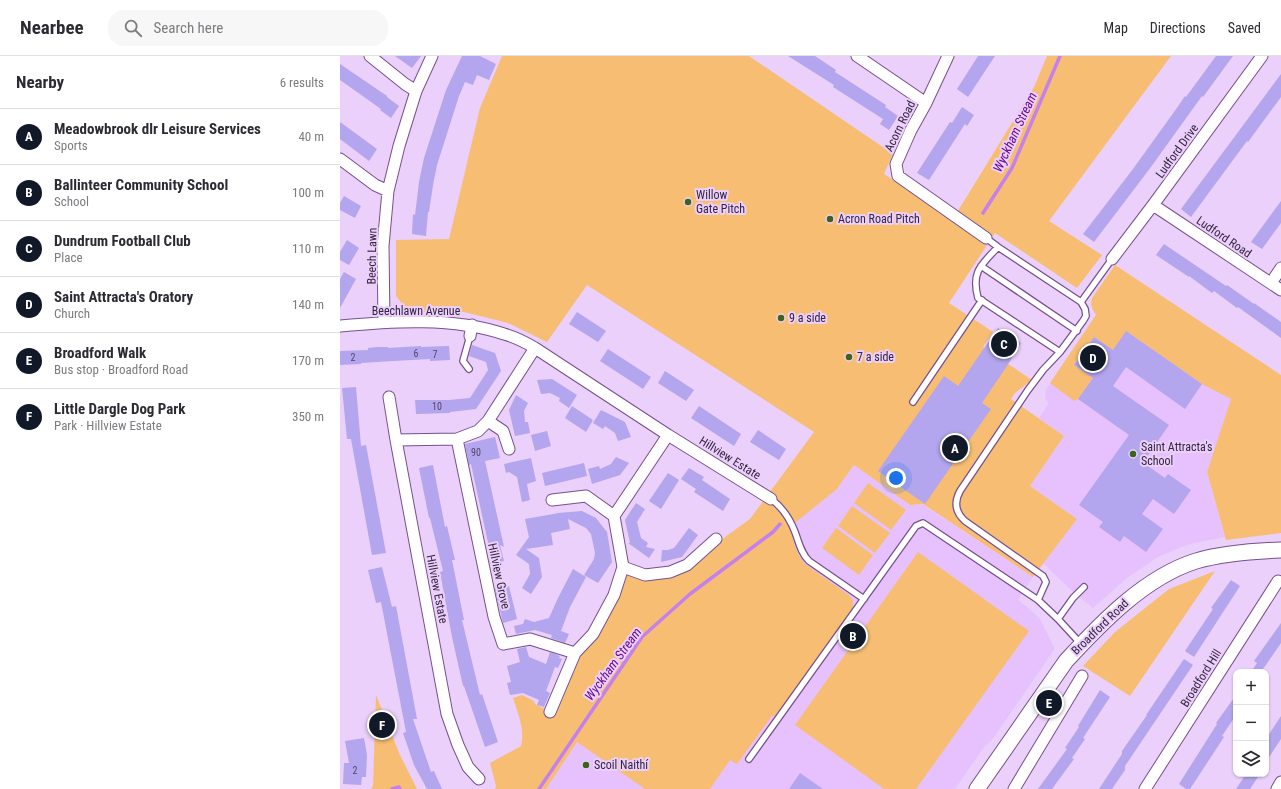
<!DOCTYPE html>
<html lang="en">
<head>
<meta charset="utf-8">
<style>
  body { margin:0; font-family:"Roboto Condensed",sans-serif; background:#f7f7f7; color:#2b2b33 }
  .controls { position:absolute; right:12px; bottom:12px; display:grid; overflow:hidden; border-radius:8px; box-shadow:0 1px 3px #0004 }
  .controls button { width:36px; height:36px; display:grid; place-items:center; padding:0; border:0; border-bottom:1px solid #e1e1e2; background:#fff; color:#2b2b33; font:20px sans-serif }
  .you { position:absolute; left:556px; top:422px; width:14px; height:14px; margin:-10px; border:3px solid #fff; border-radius:50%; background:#1a73e8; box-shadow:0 0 0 6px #1a73e833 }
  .badge { display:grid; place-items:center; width:26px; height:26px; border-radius:50%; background:#111827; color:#fff; font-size:13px; font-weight:700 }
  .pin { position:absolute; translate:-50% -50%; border:2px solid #fff; box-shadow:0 1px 4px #0006 }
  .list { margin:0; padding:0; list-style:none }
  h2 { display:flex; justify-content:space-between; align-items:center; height:52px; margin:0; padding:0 16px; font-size:17px }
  h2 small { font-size:13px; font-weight:400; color:#7c7c81 }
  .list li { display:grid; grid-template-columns:26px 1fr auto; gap:12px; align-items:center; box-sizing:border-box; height:56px; padding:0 16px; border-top:1px solid #e1e1e2 }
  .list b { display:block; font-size:15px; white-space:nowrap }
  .list p { margin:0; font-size:13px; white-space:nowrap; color:#7c7c81 }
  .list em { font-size:13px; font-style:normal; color:#7c7c81 }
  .icon { flex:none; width:22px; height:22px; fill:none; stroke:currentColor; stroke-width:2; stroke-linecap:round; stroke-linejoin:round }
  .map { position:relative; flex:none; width:941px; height:733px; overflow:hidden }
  header { display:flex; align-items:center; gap:24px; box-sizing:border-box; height:56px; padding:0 20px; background:#fff; border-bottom:1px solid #e1e1e2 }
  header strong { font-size:19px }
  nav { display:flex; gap:22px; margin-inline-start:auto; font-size:14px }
  .search { width:280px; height:36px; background:#f7f7f7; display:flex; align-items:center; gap:10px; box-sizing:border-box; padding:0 14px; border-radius:16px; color:#7c7c81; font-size:15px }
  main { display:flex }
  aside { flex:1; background:#fff }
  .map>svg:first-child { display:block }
  .built { fill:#e6c1fd }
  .green { fill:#f7be73 }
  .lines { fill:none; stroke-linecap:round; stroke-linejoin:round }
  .stream { stroke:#c481eb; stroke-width:3.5 }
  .building { fill:#b3a5ee }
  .lane-casing { stroke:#77508e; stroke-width:8 }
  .street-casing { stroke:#77508e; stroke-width:13 }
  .secondary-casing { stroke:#77508e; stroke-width:17 }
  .lane { stroke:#fff; stroke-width:5.5 }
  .street { stroke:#fff; stroke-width:11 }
  .secondary { stroke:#fff; stroke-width:15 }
  .poi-dot { fill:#3f621a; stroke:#ead0fa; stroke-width:1.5 }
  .labels { text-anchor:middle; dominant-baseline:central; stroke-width:4; stroke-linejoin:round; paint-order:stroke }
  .number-label { font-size:10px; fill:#54446b }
  .street-label { font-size:12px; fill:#35243f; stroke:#ead0fa }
  .poi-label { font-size:12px; fill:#35243f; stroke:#ead0fa; text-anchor:start }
  .water-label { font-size:13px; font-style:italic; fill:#6a0991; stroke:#ead0fa }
</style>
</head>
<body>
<header>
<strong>Nearbee</strong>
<div class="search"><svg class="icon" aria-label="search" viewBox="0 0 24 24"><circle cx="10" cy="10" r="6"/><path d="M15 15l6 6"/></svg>Search here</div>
<nav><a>Map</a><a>Directions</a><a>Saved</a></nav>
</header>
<main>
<aside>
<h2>Nearby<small>6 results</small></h2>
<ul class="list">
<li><span class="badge">A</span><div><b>Meadowbrook dlr Leisure Services</b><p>Sports</p></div><em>40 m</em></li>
<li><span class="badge">B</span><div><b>Ballinteer Community School</b><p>School</p></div><em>100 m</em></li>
<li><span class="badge">C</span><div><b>Dundrum Football Club</b><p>Place</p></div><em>110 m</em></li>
<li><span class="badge">D</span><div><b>Saint Attracta's Oratory</b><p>Church</p></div><em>140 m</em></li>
<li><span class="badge">E</span><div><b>Broadford Walk</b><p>Bus stop · Broadford Road</p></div><em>170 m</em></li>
<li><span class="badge">F</span><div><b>Little Dargle Dog Park</b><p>Park · Hillview Estate</p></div><em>350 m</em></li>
</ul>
</aside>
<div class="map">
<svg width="941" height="733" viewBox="0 0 941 733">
  <rect width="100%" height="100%" fill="#ead0fa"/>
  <path class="built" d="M761 251 896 332 867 416 885 481 854 487 839 492 818 501 787 522 753 552 733 536 703 507 737 463 690 430 724 380 699 362 709 347 706 344 705 339 706 334Z
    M514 409 570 449 582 448 693 521 678 544 686 550 700 563 714 591V594L652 684 644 691 615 733H206L288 608 452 469 497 433Z"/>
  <path class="green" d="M162 0H409L553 98 544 118 613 163 694 31 707 0H831L709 165 762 199 737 232 655 177 609 247 653 276 643 291 692 324 675 337 671 343 724 380 690 430 737 463 693 521 583 448 570 449 514 409 497 433 450 471C453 485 456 497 465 508L509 539 513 544V552L437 658 435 660H432L397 708 390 704 370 733H305L237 686 206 733H155L156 730 150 707 181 690C185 673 178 658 173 642L182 639 194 645 195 648 207 654 221 624 254 576 284 514 332 519 410 463 474 376 247 229 207 286 168 267 124 256H74L64 250 56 240V184L109 183 140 52Z
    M775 209 941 319V477L886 484 867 416 891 343 862 328 787 276 773 294 754 281 734 309 753 322 738 343 734 345 710 327 756 259C752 253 750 249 752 242Z
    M528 427 566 454 551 474 514 447Z
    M512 450 550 477 535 497 498 470Z
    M496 472 533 499 519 519 482 492Z
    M578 496 689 575 576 733H544L455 669Z
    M875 515 790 640 743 610 775 576 829 533Z
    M36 639 60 699 77 733H31L33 730Z"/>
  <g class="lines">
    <path class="stream" d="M643 157 672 112 720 0
      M52 733 59 731 60 733
      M199 733 302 581 350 538 433 476 440 468"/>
  </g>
  <path class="building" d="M55 0H81L72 12Z
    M122 0H140L156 8 149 24 137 19 133 29 125 26 119 40 97 109 93 129 89 156H88L86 180 72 178 73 158 75 159 79 126 84 102 106 34Z
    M448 0H475L496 14 495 16 546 49 545 51 558 60 549 74 540 68 543 63 493 31 494 29Z
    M638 0H655L628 41 617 33Z
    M876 0H893L863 41 862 40 808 115 754 186 743 178 793 113 839 49 845 40 846 41Z
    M0 8 47 40V41L59 50 51 62 40 54 41 53 0 24Z
    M941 18V41L908 86 907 85 851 161 841 153Z
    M622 51 634 59 627 70 625 68 589 124 577 117 610 66 612 67Z
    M0 66 37 93 29 105 0 83Z
    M4 140 21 150 15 162 0 154V147Z
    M941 145V167L922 193 911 186Z
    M7 184 19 192 9 209 0 204V196Z
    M824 188 886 230 887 229 914 248V247L941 266V282L898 251 897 252 874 235 872 237 849 220V221L816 199Z
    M4 216 16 223 0 252V223Z
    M237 256 266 275 258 286 229 268Z
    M658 272 681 287 667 310 642 347 651 353 585 448 538 415 604 320 618 330Z
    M786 275 862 328 845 353 786 311 773 330 829 369 806 402 808 404 805 408 825 422 828 418 851 434 834 458 813 443 802 458 823 473 806 496 784 480 780 486 759 471 763 466 739 449 789 379 738 343 753 322 734 309 754 281 773 294Z
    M132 289 155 297 161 315 136 353 110 356V357L76 358 75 344H109L130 342 148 314 146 306 129 300Z
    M81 290V291L109 290 110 304 90 305V303L53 305 21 307V308L0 309V295L28 294V292L38 291H48V292Z
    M268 293 311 321 303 333 260 305Z
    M325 315 354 334 346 345 318 327Z
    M212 323 237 339 229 352 219 345 220 342 210 337 201 338 197 324Z
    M16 331 21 390 26 389 46 497 32 499 11 383H7L2 332Z
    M176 339 188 347 184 355 185 366H188L190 377 175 380 169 354Z
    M232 350 253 364 246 376 225 362Z
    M359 350 401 378 394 390 351 362Z
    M261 354 285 366 291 381 278 385 275 377 265 370 263 373 253 367Z
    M418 374 446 393 439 404 410 386Z
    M207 375 211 390 195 395 191 379Z
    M155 381 160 402 145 405 164 491 160 489 164 505 150 508 149 500 151 499 147 482 131 408 129 409 125 388Z
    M276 401 289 407 280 419 252 428 248 413 259 410 260 413 271 408Z
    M191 402 196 425 187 428 190 444 182 446 177 421 169 416 166 417 164 408Z
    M244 407 247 420 205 430 202 417Z
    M93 409 105 471 107 470 115 504H112L124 564H122L140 639 142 638 158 686 145 691 124 630H123L112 581 100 516 103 515 90 462H89L79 412Z
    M349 412 364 421 362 424 390 443 383 455 354 436 356 433 341 423Z
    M328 417 339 424 321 453 309 445Z
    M296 447 305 453 297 466 301 482 308 487 306 491 315 493 309 502 288 487H290L285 464Z
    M242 455 256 462 267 476 272 506 258 527 244 519 254 503 255 497 251 478 246 472 228 463 230 473 211 477 213 489 186 493 199 502 202 521 191 538 182 532 190 518 189 508 176 499 189 481 185 463 219 457H218Z
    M349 472 358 479 342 501 321 506 322 494H328L334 492Z
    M42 511 52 551 56 550 77 663H73L91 716 94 715 102 733H87L74 709 63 677 66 676 41 546 36 547 28 514Z
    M233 513 246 521 230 551 221 575 229 578 225 587 211 582 212 579 195 574 176 578 174 570 183 568 185 563 194 566 209 562 218 542Z
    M891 524 900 530 854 601 845 595 873 553 871 552Z
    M169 530 177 563 163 567 155 533Z
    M941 567V587L921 616H911L917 607 914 605Z
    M186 591 189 601 206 608 210 596 220 600 219 602 222 603 218 612 215 611 206 635 210 637 204 651 197 649 199 644 183 637 170 639 167 627 171 626 167 610 180 606 177 593Z
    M844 603 853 609 785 710V714L772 733H759L782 698V695L807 659H806Z
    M760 634 770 641 743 682 745 683 732 702 734 703 712 733H698L727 693 725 692 739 671 738 670Z
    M896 639V659L882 680 884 681 850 733H846L839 728 877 668 876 667Z
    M941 660V683L926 706V683Z
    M24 682 27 699 26 721H22L21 729 3 728 4 707H9L5 685Z
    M460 717 483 733H449Z
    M906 718H920L910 733H896Z"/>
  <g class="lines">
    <defs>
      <path id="lane" d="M646 182 658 191 741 246 745 253 746 260 743 265 720 296 703 314 688 334 620 435C614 446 615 456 625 465L703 520 706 526 698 544
        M658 191C641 209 631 216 638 242L720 296
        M641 210 737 275
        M741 246 772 203
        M129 313 123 305 130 280
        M573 346 642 244
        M431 443C442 451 450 463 455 476 459 487 461 497 469 505L524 543
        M718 563 733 542 744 531
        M409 703 576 470 583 467 698 544 718 563 741 588"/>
      <path id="street" d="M30 0 65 28 76 35
        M517 0 586 47
        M608 0 586 47 571 74 556 108 558 120 646 182
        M0 103 35 129 48 135
        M813 149 941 234
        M772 203 813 149 922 0
        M931 227 941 212
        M44 266 43 190 48 135 59 90 76 35 92 0
        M0 270C53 265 113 261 164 278 175 281 185 286 195 292L328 379 431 443
        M130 280 132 269
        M49 341 56 384 107 658 118 689 128 711 139 723
        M148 365 163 375 169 393
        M117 383 154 561 163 588 190 583 235 597
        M56 384 117 383 138 375 148 365 195 292
        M212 444 246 440 274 460
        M283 511 305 519 330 516 347 509 376 483
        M210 656 235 597 253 578 274 539 283 511 274 460 328 379
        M674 733 742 620
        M805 733 938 525
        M937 733 941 726"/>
      <path id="secondary" d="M637 733 726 605C761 567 805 521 856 505 883 497 913 495 941 494"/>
    </defs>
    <use href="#lane" class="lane-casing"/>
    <use href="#street" class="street-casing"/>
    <use href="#secondary" class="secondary-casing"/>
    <use href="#lane" class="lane"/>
    <use href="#street" class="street"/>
    <use href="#secondary" class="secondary"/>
  </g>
  <g class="poi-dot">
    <circle cx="348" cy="146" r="4"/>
    <circle cx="490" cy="163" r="4"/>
    <circle cx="441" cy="262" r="4"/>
    <circle cx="509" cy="301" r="4"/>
    <circle cx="793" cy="398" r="4"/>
    <circle cx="246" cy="709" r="4"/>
  </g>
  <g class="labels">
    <g class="number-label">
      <text x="76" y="297">6</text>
      <text x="95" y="298">7</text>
      <text x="13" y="301">2</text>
      <text x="97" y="350">10</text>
      <text x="136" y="396">90</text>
      <text x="15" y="714">2</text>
    </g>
    <g class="street-label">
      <text transform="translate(560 70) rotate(-64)">Acorn Road</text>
      <text transform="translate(837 95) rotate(-54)">Ludford Drive</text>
      <text transform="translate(884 181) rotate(34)">Ludford Road</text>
      <text transform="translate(32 200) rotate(-89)">Beech Lawn</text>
      <text x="76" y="255">Beechlawn Avenue</text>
      <text transform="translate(390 402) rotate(32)">Hillview Estate</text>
      <text transform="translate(159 520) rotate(78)">Hillview Grove</text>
      <text transform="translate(97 533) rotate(79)">Hillview Estate</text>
      <text transform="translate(760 571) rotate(-44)">Broadford Road</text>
      <text transform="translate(861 622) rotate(-58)">Broadford Hill</text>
    </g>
    <g class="poi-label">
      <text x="356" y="139">Willow<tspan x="356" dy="14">Gate Pitch</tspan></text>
      <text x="498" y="163">Acron Road Pitch</text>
      <text x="449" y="262">9 a side</text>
      <text x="517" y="301">7 a side</text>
      <text x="801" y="391">Saint Attracta's<tspan x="801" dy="14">School</tspan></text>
      <text x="254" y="709">Scoil Naithí</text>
    </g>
    <g class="water-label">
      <text transform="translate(675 76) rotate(-65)">Wyckham Stream</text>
      <text transform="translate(273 608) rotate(-54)">Wyckham Stream</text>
    </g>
  </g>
</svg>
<div class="controls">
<button>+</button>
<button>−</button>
<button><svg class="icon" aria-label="layers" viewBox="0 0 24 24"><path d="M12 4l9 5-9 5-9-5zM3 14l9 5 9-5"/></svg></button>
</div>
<div class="you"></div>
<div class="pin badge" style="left:615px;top:392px">A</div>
<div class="pin badge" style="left:513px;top:580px">B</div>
<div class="pin badge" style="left:664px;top:288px">C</div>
<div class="pin badge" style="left:753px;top:302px">D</div>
<div class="pin badge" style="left:709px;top:647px">E</div>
<div class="pin badge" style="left:42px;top:669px">F</div>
</div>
</main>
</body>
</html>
